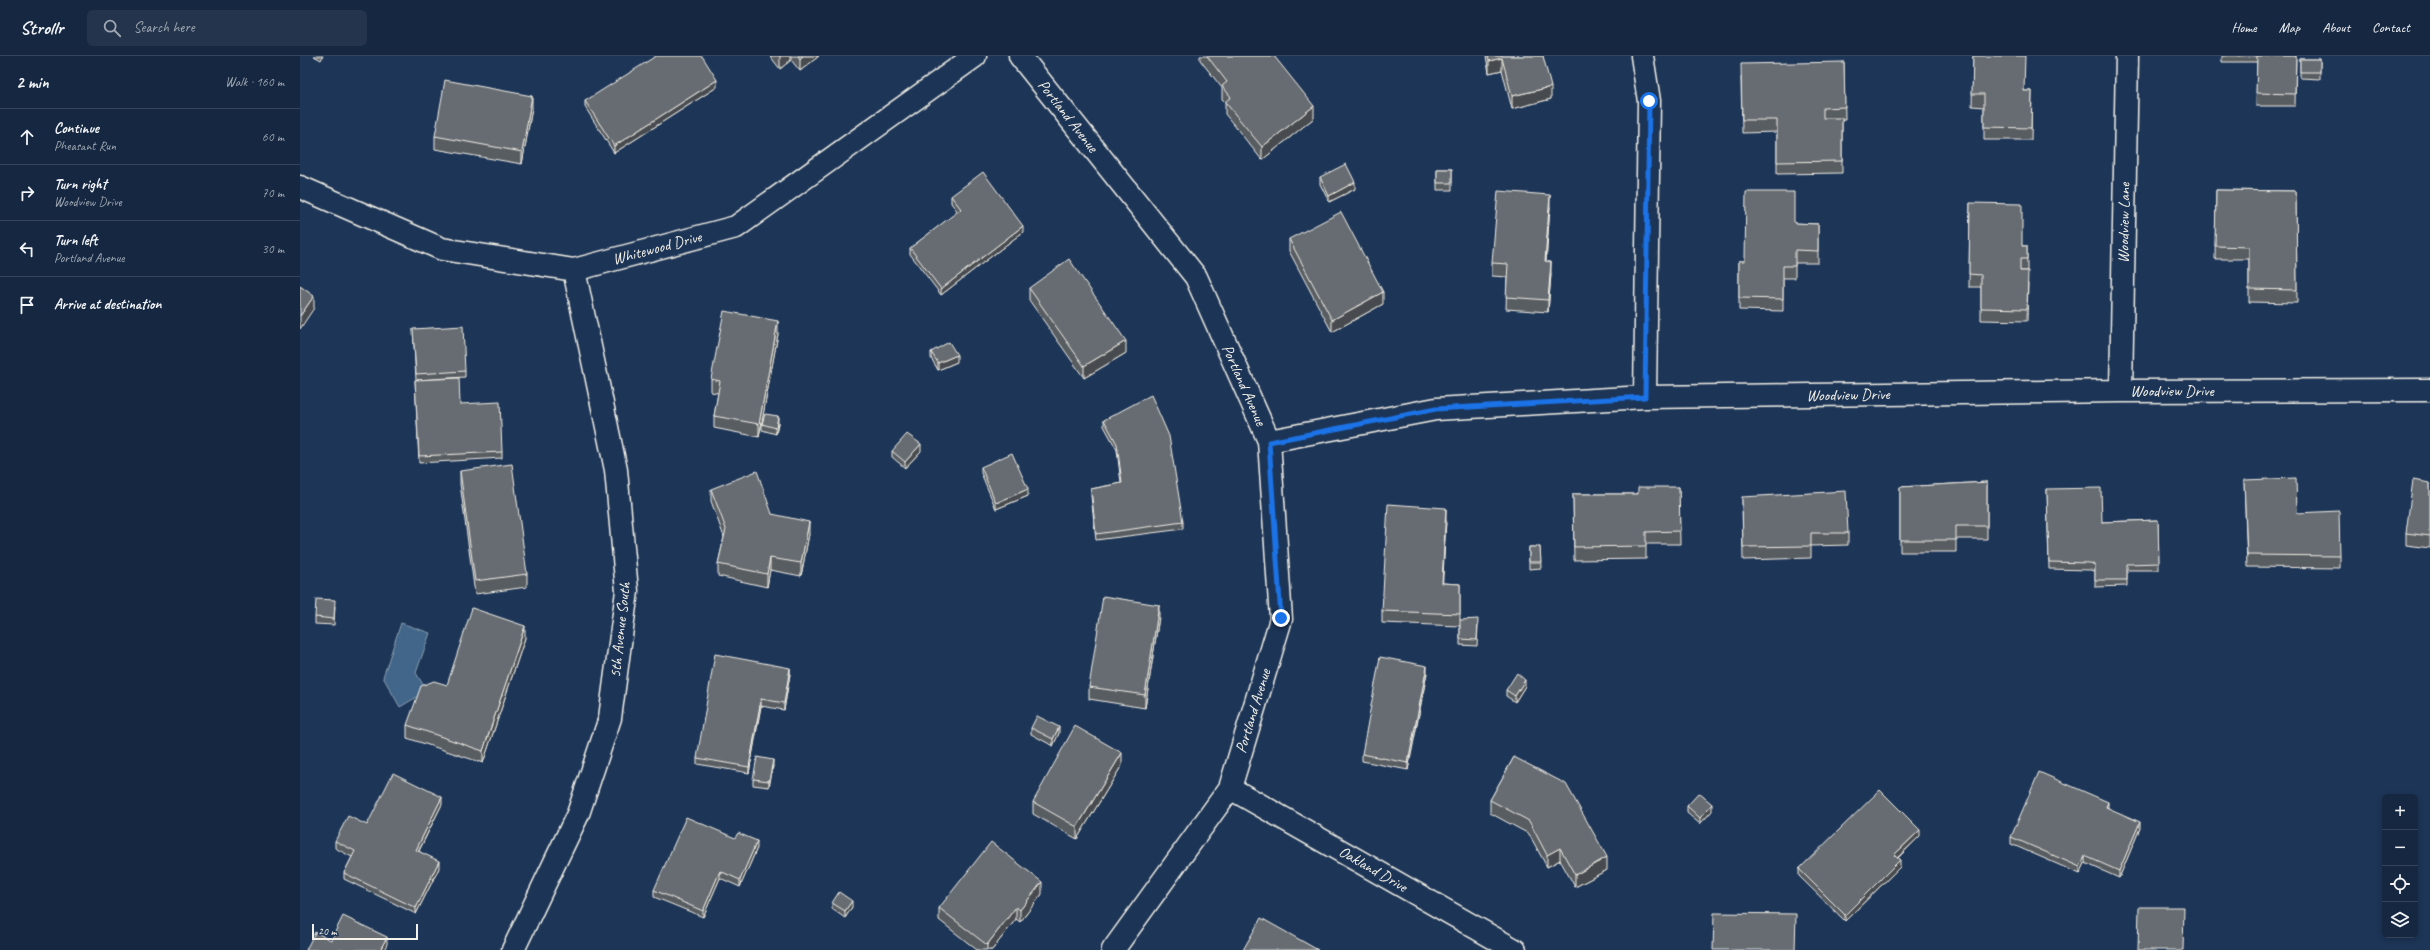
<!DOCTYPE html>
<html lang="en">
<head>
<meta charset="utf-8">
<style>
  body { margin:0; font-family:Caveat,sans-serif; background:#23344c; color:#f1f3f6 }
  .controls { position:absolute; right:12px; bottom:12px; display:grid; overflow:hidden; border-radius:6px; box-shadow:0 2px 6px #0003 }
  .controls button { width:36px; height:36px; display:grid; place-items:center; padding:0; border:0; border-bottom:1px solid #35445a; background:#162841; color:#f1f3f6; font:20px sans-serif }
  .scale { position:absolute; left:12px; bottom:10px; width:106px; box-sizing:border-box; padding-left:4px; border:2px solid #f4f1e8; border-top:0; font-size:11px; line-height:14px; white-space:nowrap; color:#f4f1e8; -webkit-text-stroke:3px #1d3557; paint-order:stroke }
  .stop { position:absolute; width:12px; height:12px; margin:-9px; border:3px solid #1a73e8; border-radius:50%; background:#fff }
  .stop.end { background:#1a73e8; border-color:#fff; box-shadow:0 1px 4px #0008 }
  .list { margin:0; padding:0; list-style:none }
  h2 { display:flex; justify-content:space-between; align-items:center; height:52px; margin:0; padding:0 16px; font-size:17px }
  h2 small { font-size:13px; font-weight:400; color:#9ea6b1 }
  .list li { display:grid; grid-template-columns:26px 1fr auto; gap:12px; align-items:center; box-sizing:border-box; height:56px; padding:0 16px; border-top:1px solid #35445a }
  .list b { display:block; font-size:15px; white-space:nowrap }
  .list p { margin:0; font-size:13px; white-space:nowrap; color:#9ea6b1 }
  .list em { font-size:13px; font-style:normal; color:#9ea6b1 }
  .icon { flex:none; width:22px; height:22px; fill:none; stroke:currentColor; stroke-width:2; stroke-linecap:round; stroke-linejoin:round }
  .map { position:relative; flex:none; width:2130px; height:894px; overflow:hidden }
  header { display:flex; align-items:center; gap:24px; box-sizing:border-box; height:56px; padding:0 20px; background:#162841; border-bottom:1px solid #35445a }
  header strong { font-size:19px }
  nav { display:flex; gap:22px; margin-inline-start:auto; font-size:14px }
  .search { width:280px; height:36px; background:#23344c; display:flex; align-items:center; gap:10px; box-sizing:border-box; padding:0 14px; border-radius:6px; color:#9ea6b1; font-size:15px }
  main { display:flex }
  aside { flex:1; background:#162841 }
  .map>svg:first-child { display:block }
  .water { fill:#426689; stroke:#899eaf }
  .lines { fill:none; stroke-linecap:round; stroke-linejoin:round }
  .minor-casing { stroke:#f4f1e8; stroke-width:25 }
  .minor { stroke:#1d3557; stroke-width:22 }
  .wall { fill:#585d62; stroke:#f4f1e8 }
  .shaded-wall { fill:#474c50; stroke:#f4f1e8 }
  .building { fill:#666c72; stroke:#f4f1e8 }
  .route { stroke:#1a73e8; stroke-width:5 }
  .labels { text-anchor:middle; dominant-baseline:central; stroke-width:4; stroke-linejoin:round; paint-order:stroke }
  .street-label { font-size:16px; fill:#f4f1e8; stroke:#1d3557 }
</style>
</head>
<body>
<header>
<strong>Strollr</strong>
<div class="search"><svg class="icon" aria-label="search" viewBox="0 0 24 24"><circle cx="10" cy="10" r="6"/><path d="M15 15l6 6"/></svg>Search here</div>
<nav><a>Home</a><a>Map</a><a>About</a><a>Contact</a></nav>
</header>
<main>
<aside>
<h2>2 min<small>Walk · 160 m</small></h2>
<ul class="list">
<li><svg class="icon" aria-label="ahead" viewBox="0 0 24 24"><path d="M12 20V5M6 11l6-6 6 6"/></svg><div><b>Continue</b><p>Pheasant Run</p></div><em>60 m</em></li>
<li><svg class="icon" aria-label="right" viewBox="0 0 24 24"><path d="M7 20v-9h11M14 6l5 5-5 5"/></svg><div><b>Turn right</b><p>Woodview Drive</p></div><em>70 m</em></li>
<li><svg class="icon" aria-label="left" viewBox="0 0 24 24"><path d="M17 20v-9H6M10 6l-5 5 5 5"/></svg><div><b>Turn left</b><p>Portland Avenue</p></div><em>30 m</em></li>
<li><svg class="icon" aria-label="arrive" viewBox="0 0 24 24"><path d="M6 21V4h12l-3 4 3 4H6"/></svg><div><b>Arrive at destination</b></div></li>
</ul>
</aside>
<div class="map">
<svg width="2130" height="894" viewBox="0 0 2130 894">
  <rect width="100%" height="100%" fill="#1d3557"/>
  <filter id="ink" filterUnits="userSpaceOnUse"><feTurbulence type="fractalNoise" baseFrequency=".025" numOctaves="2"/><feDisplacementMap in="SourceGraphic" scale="8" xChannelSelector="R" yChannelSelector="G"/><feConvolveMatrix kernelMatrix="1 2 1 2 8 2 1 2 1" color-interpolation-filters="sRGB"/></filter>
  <g filter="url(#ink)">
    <path class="water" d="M101 567 130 577 116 617 127 635 100 651 83 621Z"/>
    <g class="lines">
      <defs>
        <path id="minor" d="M720 0 896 221 969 385 981 563 930 732 813 894
          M1342 0 1349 45 1345 341
          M0 131 142 193 274 214 436 171 675 0
          M1821 335 1827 0
          M969 385 1136 353 1345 341 1821 335 2130 334
          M930 732 1215 894
          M213 894 278 758 310 662 327 535 316 414 274 214"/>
      </defs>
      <use href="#minor" class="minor-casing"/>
      <use href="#minor" class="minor"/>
    </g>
    <path class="wall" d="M14 0H23L21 4Z
      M470 0H519L500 15 491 4 480 13Z
      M900 0H974L1014 62 962 104 925 58V46L922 43V32L900 4Z
      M1186 0H1243L1251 43 1212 53 1202 14 1189 17Z
      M1673 0 1725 35H1732L1731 84H1684V51L1672 50Z
      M1922 0H1996L1995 50H1956L1957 6H1922Z
      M2000 3H2020V23L2000 22Z
      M1544 6 1545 64H1542V117L1477 118V76L1442 77 1441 21Z
      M417 31 314 97 285 51V45Z
      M232 52 222 108 135 93V80Z
      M1137 113H1152V134H1137Z
      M1020 121 1055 133 1029 146 1020 128Z
      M1916 134 1996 135 1997 247 1949 246V203H1915Z
      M651 140 723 176 641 239 610 198V192L658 156 651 147Z
      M1670 147 1722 190H1727V215H1720L1728 228 1727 265 1681 264V231H1669Z
      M1250 151 1246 206 1251 218 1248 256 1206 253 1207 221 1192 220V207Z
      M1494 167 1518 168V207H1495V222H1483V255L1439 254V205H1445Z
      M989 183 1083 248 1032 276 989 195Z
      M729 232 826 297 784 322 729 244Z
      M113 273 165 315V321L116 324Z
      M478 278 459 381 414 372V360L418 337 411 336V323Z
      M631 296 657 306 638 314 631 302Z
      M115 324 160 348 202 396V402L119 407Z
      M804 364 883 466V473L796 484 791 440V433L821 427 817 394 804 370Z
      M478 367 476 378 462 374V368Z
      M592 395H621L605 412 592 401Z
      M681 411 728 440 696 453 681 417Z
      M160 415 227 518V531L175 538 160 428Z
      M1944 424 1997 457 2040 500V512L1947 511Z
      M1687 426V483H1656V496H1600V431Z
      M2130 427V492L2106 489V477Z
      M1379 431 1380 488H1346V503L1274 504 1273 438H1338Z
      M411 433 472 458 509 478 501 520 470 514 467 531 418 520V508L424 481 411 445Z
      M1747 433 1802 466 1858 464 1859 514H1827V530L1795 531V515L1790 514 1749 513Z
      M1442 441 1548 477V489L1511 490V502L1443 504Z
      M1146 464 1142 527 1160 528V564L1178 570 1177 590 1160 589V570L1082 567V555Z
      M1229 491H1240L1241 512 1229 513Z
      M35 550 34 569 15 568V561Z
      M859 561 845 652 789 643V631Z
      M225 582 183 707 107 682V669L147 629Z
      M490 612V618L484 654 461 650 449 717 397 708V702Z
      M1127 617 1108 714 1062 705V698Z
      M1225 630 1215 646 1206 640V634Z
      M731 672 759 677 753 690 731 678Z
      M1214 701 1307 814 1275 831 1260 804 1247 811 1229 778 1190 757V744Z
      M822 709 777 783 733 758V746Z
      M473 710 469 731 453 729V723Z
      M142 748 119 795 139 812 116 858 44 823V817L52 801 35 792V785L67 769Z
      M1387 750 1412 755 1400 768 1387 757Z
      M1808 752 1840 772 1819 822 1785 807 1780 818 1711 788V781Z
      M1620 780 1598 802 1600 811 1545 865 1499 820V813Z
      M457 792 440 831 420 822 403 861 354 841V834Z
      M742 838 720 866 716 863 692 894H677L639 864V852Z
      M532 847 552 851 545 862 532 853Z"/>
    <path class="shaded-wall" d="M480 0H491V4L480 13Z
      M503 0H519L500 15V3Z
      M1202 2V14L1189 17V5Z
      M417 24V31L314 97V90Z
      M1251 31V43L1212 53V40Z
      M232 40V52L222 108V96Z
      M1014 50V62L962 104V91Z
      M1055 126V133L1029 146V140Z
      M1250 139V151L1245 218V205Z
      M723 170V176L641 239V233Z
      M1251 206V218L1248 256V244Z
      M1083 236V248L1032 276V264Z
      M14 240V252L0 273V260Z
      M478 265V278L459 381V368Z
      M826 285V297L784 322V310Z
      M657 299V306L638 314V307Z
      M478 360V367L476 378V372Z
      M621 388V395L605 412V406Z
      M728 433V440L696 453V447Z
      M1146 452V464L1142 540V527Z
      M509 466V478L501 520V507Z
      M470 502V514L467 531V518Z
      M859 549V561L845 652V639Z
      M225 570V582L183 707V695Z
      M1127 610V617L1108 714V707Z
      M490 612V618L484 654V647Z
      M1225 624V630L1215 646V640Z
      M461 643V650L449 717V711Z
      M759 671V677L753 690V683Z
      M822 697V709L777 783V771Z
      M473 704V710L469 731V725Z
      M142 741V748L116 800V794Z
      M1808 746V752L1806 751Z
      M1412 748V755L1400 768V762Z
      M1840 766V772L1819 822V815Z
      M1620 774V780L1594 805V799Z
      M457 785V792L440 831V824Z
      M1260 792V804L1247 811V799Z
      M1785 800V807L1780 818V811Z
      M1307 801V814L1275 831V819Z
      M1600 804V811L1545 865V859Z
      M139 805V812L116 858V852Z
      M420 815V822L403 861V855Z
      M742 826V838L720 866V854Z
      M552 845V851L545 862V855Z
      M716 851V863L692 894H687V889Z
      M87 881V888L84 894H80Z"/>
    <path class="building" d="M356 0H402L417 24 314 90 285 45Z
      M498 0H503L500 3Z
      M907 0H974L1014 50 962 91 925 46 931 41 922 30 927 26Z
      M1188 0H1243L1251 31 1212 40 1202 2 1189 5Z
      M1673 0H1725L1724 35H1732L1731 72 1684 71V38H1672Z
      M1957 0H1996L1995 38 1956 37Z
      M2000 3H2020V16H2000Z
      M1544 6 1545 51 1523 52V62H1542V105L1477 106V64H1442L1441 8Z
      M145 24 232 40 222 96 135 80Z
      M1046 108 1055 126 1029 140 1020 121Z
      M1137 113H1152V127H1137Z
      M683 116 723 170 641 233 610 192 661 153 651 140Z
      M1916 134 1996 135 1997 234 1949 233V191L1915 190Z
      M1198 135 1250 139 1245 205 1251 206 1248 244 1206 241 1208 208 1192 207Z
      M1446 136H1494V167L1518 168V195L1495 194V210H1483V243L1439 242V205H1445Z
      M1670 147 1722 148V190H1727V203H1720V215H1728L1727 253 1681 252V219L1669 218Z
      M1041 156 1083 236 1032 264 989 183Z
      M769 203 826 285 784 310 729 232Z
      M0 230 14 240 0 260Z
      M424 255 478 265 459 368 414 360 420 325 411 323Z
      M163 270 165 315 116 318 113 273Z
      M649 286 657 299 638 307 631 296Z
      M159 322 160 348 200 346 202 396 119 400 115 324Z
      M851 339 869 380 883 466 796 478 791 433 822 427 817 388 804 364Z
      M465 358 478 360 476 372 462 368Z
      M607 378 621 388 605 406 592 395Z
      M712 397 728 433 696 447 681 411Z
      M212 408 227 518 175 525 160 415Z
      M457 415 472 458 509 466 501 507 470 502 467 518 418 508 426 473 411 433Z
      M1996 422 1997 457 2039 455 2040 500 1947 499 1944 424Z
      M2113 424 2130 427V480L2106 477Z
      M1687 426V470H1656V484H1600V431Z
      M1338 431H1379L1380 475 1346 476V490L1274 491 1273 438H1338Z
      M1801 432 1802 466 1858 464 1859 507 1827 508V524H1795V509L1790 507 1749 506 1747 433Z
      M1546 435 1548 477H1511V490L1443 491 1442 441Z
      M1088 448 1146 452 1142 527 1160 528V558L1082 555Z
      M1229 491H1240L1241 506H1229Z
      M803 540 859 549 845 639 789 631Z
      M16 543 35 544 34 563 15 561Z
      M172 552 225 570 183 695 107 669 121 630 134 625 147 629Z
      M1178 563 1177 584 1160 583V564Z
      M415 598 490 612 484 647 461 643 449 711 397 702Z
      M1080 601 1127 610 1108 707 1062 698Z
      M1217 617 1225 624 1215 640 1206 634Z
      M737 660 759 671 753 683 731 672Z
      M775 670 822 697 777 771 733 746Z
      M457 701 473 704 469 725 453 723Z
      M1214 701 1266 728 1307 801 1275 819 1260 792 1247 799 1229 765 1190 744Z
      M1739 716 1808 746 1806 751 1840 766 1819 815 1785 800 1780 811 1711 781Z
      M93 717 142 741 116 794 139 805 116 852 44 817 55 795 35 785 48 760 67 769Z
      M1580 734 1620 774 1594 799 1600 804 1545 859 1499 813Z
      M1399 737 1412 748 1400 762 1387 750Z
      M386 761 435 782 438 777 457 785 440 824 420 815 403 855 354 834Z
      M691 786 742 826 720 854 716 851 687 889 639 852Z
      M539 836 552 845 545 855 532 847Z
      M1839 851H1884L1883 894H1838Z
      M1414 857 1496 858 1495 894H1413Z
      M43 860 87 881 80 894H6L15 876 31 884Z
      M961 862 1018 894H943Z"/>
  </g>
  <g class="lines" filter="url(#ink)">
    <path class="route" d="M981 562 969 386 1136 353 1345 341 1349 45"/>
  </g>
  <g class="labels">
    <g class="street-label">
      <text transform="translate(768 60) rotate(52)">Portland Avenue</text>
      <text transform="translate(1824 167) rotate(-89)">Woodview Lane</text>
      <text transform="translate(357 192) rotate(-15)">Whitewood Drive</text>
      <text transform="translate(944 329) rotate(66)">Portland Avenue</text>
      <text x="1872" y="335">Woodview Drive</text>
      <text transform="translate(1548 339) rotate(-1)">Woodview Drive</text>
      <text transform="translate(320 574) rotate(-84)">5th Avenue South</text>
      <text transform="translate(953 655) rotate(-73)">Portland Avenue</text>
      <text transform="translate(1073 813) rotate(30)">Oakland Drive</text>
    </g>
  </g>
</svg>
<div class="controls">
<button>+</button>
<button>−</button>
<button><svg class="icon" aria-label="locate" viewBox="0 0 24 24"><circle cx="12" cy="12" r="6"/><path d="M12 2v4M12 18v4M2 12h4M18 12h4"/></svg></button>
<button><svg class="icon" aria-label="layers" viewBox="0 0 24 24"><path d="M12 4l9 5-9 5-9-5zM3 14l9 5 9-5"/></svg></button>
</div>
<div class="scale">20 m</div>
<div class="stop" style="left:1349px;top:45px"></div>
<div class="stop end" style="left:981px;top:562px"></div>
</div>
</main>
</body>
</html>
